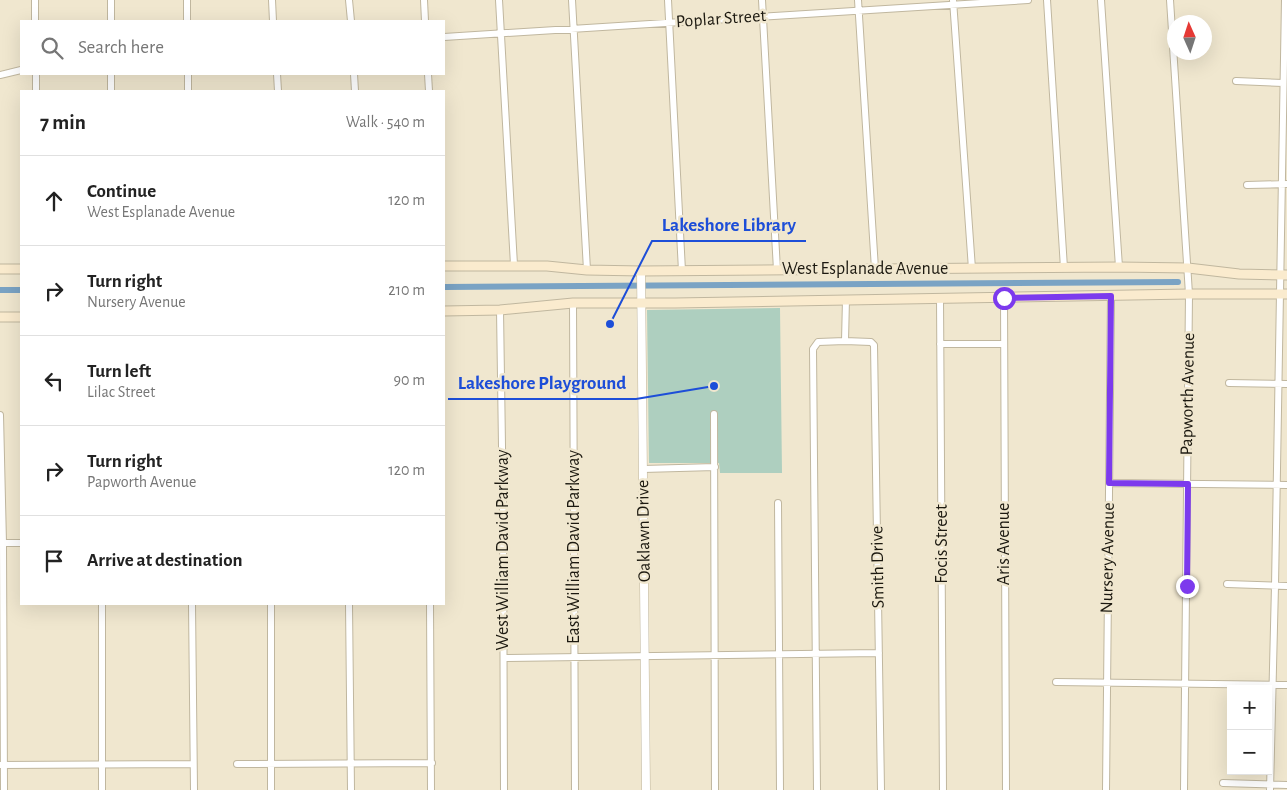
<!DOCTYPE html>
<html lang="en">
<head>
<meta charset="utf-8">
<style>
  body { margin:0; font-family:"Alegreya Sans",sans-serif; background:#f6f6f6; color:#222 }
  .controls { position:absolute; right:15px; bottom:15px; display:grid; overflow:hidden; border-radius:0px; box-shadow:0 5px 20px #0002 }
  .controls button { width:45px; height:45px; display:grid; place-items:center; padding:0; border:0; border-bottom:1px solid #e0e0e0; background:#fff; color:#222; font:25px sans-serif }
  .compass { position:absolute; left:1167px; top:15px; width:45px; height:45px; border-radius:50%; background:#fff; box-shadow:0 5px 20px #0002; rotate:357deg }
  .stop { position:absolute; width:15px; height:15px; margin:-11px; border:4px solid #7c3aed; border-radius:50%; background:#fff }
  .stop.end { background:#7c3aed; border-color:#fff; box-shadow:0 1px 5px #0008 }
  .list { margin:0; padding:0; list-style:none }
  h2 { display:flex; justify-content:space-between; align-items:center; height:65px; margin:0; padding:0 20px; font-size:21px }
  h2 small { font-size:16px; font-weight:400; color:#767676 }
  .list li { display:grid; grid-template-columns:32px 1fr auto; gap:15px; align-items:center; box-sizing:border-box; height:90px; padding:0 20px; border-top:1px solid #e0e0e0 }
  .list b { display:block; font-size:19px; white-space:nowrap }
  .list p { margin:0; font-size:16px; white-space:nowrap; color:#767676 }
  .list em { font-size:16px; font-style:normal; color:#767676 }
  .icon { flex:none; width:28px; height:28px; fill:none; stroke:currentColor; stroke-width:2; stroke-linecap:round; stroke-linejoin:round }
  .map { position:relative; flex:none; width:1287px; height:790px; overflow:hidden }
  .search { position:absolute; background:#fff; box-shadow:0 5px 20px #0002; left:20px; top:20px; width:425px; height:55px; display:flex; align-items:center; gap:12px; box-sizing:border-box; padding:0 18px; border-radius:0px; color:#767676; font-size:19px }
  .panel { position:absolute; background:#fff; box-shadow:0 5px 20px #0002; left:20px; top:90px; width:425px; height:515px; border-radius:0px }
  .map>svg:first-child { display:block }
  .green { fill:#aecfbf }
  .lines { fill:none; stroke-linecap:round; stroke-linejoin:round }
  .canal { stroke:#7aa3c4; stroke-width:6 }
  .minor-casing { stroke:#c0b79f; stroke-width:8 }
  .tertiary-casing { stroke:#c0b79f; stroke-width:9 }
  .secondary-casing { stroke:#c0b79f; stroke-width:11 }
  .minor { stroke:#fff; stroke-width:6 }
  .tertiary { stroke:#fff; stroke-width:8 }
  .secondary { stroke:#faebce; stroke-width:9 }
  .route { stroke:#7c3aed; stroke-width:6 }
  .labels { text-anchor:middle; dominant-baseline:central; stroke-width:5; stroke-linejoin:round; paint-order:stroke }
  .street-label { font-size:18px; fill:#1c1910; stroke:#f0e7cf }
  .leader { fill:none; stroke:#1d4ed8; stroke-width:2 }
  .callout-dot { fill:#1d4ed8; stroke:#f0e7cf; stroke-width:2 }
  .callout-label { font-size:19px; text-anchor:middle; font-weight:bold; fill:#1d4ed8; stroke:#f0e7cf; stroke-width:5; stroke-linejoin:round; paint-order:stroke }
</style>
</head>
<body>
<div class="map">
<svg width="1287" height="790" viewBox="0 0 1287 790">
  <rect width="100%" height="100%" fill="#f0e7cf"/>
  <path class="green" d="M780 308 782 473H720L719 463H649L647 310Z"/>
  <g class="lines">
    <path class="canal" d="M444 287 1178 282
      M0 290H21"/>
    <defs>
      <path id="minor" d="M35 0V21
        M111 0V21
        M187 0V21
        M272 0 273 21
        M349 0 351 21
        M424 0 425 21
        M499 0 514 265
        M572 0 587 270
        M668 0 682 271
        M762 0 777 270
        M858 0 875 269
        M953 0 972 269
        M1047 0 1064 268
        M1101 0 1119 267
        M1170 0 1189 294 1184 790
        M444 37 1028 0
        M36 74V91
        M111 74V91
        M188 74V91
        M277 74 278 91
        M354 74 355 91
        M428 74 429 91
        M0 75 21 70
        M1236 81 1283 83
        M1247 185 1287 184
        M940 298 943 790
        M1004 298 1006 790
        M573 303 575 790
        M500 310 503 514 504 790
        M845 341 846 299
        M940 344H1004
        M1229 383 1287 384
        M714 414 715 790
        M0 415 3 543 4 790
        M643 469 715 467
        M1109 483 1287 485
        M778 503 780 790
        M0 543H21
        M1227 584 1287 586
        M102 604V790
        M192 604 194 790
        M271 604V790
        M349 604 351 790
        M430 604 431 790
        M504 658 879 653
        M1056 682 1287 685
        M237 764 432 763
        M0 765 193 764
        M1223 783 1287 785
        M817 790 813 349 818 342 845 341 871 342 874 345 881 790
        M1106 790 1111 295
        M1270 790 1275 586 1285 0"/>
      <path id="tertiary" d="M641 271 646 790"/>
      <path id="secondary" d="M444 266H547L587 270 641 271 1119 267 1188 268 1239 274 1287 275
        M0 269H21
        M444 311 500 310 573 303H675L1189 294H1287
        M0 317H21"/>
    </defs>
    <use href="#minor" class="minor-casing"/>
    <use href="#tertiary" class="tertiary-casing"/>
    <use href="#secondary" class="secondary-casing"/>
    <use href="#minor" class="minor"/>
    <use href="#tertiary" class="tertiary"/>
    <use href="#secondary" class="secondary"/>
  </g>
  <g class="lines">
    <path class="route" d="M1004 298 1111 296 1109 483 1188 484 1187 586"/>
  </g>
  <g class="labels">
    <g class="street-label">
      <text transform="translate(721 19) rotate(-4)">Poplar Street</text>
      <text x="865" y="269">West Esplanade Avenue</text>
      <text transform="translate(1188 394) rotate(-89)">Papworth Avenue</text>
      <text transform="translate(644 531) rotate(-91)">Oaklawn Drive</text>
      <text transform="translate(942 544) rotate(-90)">Focis Street</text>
      <text transform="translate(1004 544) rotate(-90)">Aris Avenue</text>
      <text transform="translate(574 547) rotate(-90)">East William David Parkway</text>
      <text transform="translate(503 550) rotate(-90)">West William David Parkway</text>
      <text transform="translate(1108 558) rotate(-89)">Nursery Avenue</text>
      <text transform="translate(878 567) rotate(-91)">Smith Drive</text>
    </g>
  </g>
  <path class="leader" d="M610 324L652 241H806M714 386L636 399H448"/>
  <g class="callout-dot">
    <circle cx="610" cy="324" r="5"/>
    <circle cx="714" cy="386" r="5"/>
  </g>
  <g class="callout-label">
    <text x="729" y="231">Lakeshore Library</text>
    <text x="542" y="389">Lakeshore Playground</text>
  </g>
</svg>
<div class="controls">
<button>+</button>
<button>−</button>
</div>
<svg class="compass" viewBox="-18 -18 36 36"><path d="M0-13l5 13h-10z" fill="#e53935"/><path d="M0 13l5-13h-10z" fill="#767676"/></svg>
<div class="stop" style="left:1004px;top:298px"></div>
<div class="stop end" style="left:1187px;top:586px"></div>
<div class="search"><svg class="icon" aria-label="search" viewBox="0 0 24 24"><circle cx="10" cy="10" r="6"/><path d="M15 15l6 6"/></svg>Search here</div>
<section class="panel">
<h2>7 min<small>Walk · 540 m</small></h2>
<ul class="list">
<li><svg class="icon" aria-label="ahead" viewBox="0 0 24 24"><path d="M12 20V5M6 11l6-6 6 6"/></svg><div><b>Continue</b><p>West Esplanade Avenue</p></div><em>120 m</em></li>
<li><svg class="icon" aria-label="right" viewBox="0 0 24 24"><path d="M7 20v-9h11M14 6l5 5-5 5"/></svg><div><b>Turn right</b><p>Nursery Avenue</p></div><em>210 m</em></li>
<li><svg class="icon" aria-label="left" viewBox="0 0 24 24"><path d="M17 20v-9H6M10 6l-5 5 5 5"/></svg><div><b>Turn left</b><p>Lilac Street</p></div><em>90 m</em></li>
<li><svg class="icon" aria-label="right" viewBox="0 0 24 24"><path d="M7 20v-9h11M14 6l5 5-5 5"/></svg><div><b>Turn right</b><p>Papworth Avenue</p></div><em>120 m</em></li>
<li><svg class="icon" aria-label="arrive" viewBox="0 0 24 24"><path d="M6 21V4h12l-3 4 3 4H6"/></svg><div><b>Arrive at destination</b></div></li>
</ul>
</section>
</div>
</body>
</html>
